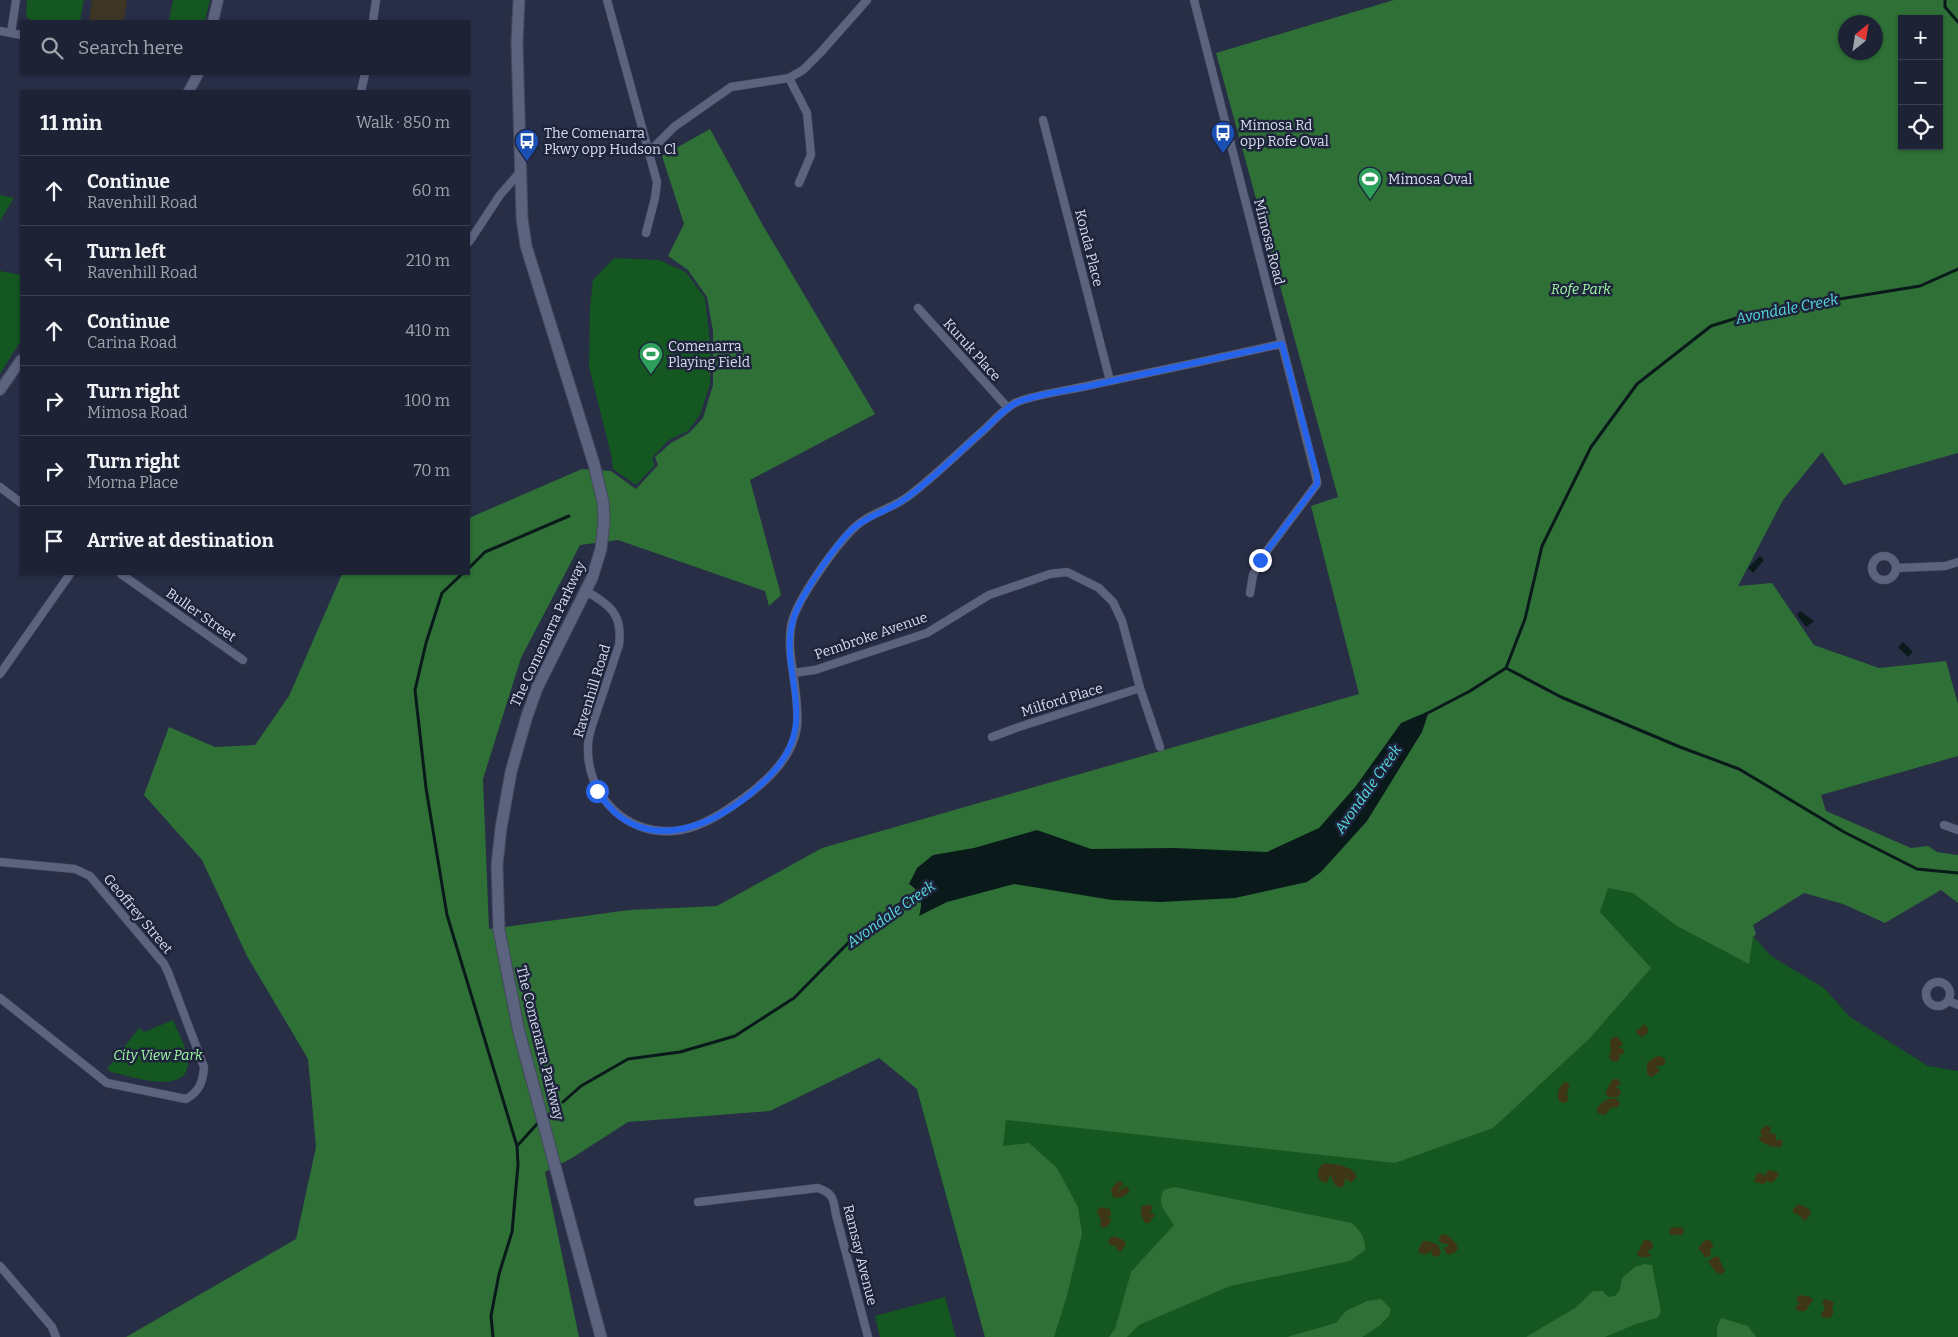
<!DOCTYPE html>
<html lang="en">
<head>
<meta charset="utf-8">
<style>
  body { margin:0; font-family:Bitter,serif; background:#252a3c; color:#f1f3f6 }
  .controls { position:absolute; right:15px; top:15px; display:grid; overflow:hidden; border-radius:0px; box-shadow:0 1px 4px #0004 }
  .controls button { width:45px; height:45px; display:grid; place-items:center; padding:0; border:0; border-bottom:1px solid #3b3f4f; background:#1d2234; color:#f1f3f6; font:25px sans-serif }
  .compass { position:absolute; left:1838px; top:15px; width:45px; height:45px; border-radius:50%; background:#1d2234; box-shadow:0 1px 4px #0004; rotate:30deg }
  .stop { position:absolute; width:15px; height:15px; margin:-11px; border:4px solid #2563eb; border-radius:50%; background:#fff }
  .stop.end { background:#2563eb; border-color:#fff; box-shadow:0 1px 5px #0008 }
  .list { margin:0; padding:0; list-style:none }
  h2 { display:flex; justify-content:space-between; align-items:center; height:65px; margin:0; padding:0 20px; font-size:21px }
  h2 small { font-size:16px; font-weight:400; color:#a0a4ac }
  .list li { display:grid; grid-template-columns:32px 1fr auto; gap:15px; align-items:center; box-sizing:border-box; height:70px; padding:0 20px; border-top:1px solid #3b3f4f }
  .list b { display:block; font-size:19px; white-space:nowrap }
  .list p { margin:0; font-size:16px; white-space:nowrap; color:#a0a4ac }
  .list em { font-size:16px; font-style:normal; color:#a0a4ac }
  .icon { flex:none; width:28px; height:28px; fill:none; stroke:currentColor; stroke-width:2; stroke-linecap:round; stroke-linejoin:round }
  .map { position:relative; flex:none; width:1958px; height:1337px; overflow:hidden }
  .search { position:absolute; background:#1d2234; box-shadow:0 1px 4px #0004; left:20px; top:20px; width:450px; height:55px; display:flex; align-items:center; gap:12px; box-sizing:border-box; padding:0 18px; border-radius:0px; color:#a0a4ac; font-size:19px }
  .panel { position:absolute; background:#1d2234; box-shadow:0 1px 4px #0004; left:20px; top:90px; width:450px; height:485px; border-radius:0px }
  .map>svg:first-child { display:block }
  .commercial { fill:#3e3625 }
  .green { fill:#145720 }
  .forest { fill:#2e7036; fill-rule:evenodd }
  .sand { fill:#3f3616 }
  .water { fill:#0a1a1b }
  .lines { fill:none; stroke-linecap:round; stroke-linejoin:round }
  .stream { stroke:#0a1a1b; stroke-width:3 }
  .minor-casing { stroke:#44495d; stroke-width:9 }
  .tertiary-casing { stroke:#44495d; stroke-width:12 }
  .secondary-casing { stroke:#44495d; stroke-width:13 }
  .minor { stroke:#5c637f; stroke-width:8 }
  .tertiary { stroke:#5c637f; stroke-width:10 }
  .secondary { stroke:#5c637f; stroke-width:11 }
  .route { stroke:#2563eb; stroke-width:6 }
  .labels { text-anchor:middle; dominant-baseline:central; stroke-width:5; stroke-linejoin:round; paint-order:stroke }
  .poi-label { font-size:14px; fill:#d8dded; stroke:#1e243b; text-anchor:start }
  .street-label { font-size:14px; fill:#d8dded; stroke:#1e243b }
  .park-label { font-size:14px; font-style:italic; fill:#a0f9a6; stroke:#1e243b }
  .water-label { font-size:15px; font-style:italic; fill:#57dae0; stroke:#1e243b }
</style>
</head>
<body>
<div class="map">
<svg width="1958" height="1337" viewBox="0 0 1958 1337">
  <rect width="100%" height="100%" fill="#272e46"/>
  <path class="commercial" d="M92 0H127L124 21H89Z"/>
  <path class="green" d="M27 0H84L80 21H32L26 17Z
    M173 0H210L205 21H169Z
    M0 195 14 198 0 221Z
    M614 258 659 260 686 272 705 298 711 350 710 384 700 415 688 431 669 440 652 458 655 465 636 485 613 469 611 454 589 367 590 307 593 280Z
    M0 271 21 275V340L0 374Z
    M1664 837 1771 956 1824 988 1850 1017 1928 1066 1958 1071V1337H985L849 841Z
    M173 1020C178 1032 187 1048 188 1061 189 1097 131 1076 111 1072L107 1069 139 1028 144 1032Z
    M945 1297 956 1337H880L875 1316Z"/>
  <path class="forest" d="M1394 0H1958V453L1844 485 1822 452 1783 500 1738 586 1772 583 1814 645 1879 668 1946 661 1958 704V756L1821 795 1826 811 1911 848 1928 846 1937 852 1958 855V903L1941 890 1885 923 1843 904 1804 893 1753 925 1756 934 1753 937 1749 964 1677 926 1633 893 1608 888 1600 912 1651 968 1590 1038 1493 1128 1395 1163 1006 1120 1003 1146 1029 1143 1057 1168 1078 1207 1082 1234 1066 1299 1054 1337H985L917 1089 879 1058 770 1111 628 1122 572 1158 545 1172 579 1337H126L296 1239 316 1147 308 1059 247 956 202 860 144 795 169 727 215 747 255 745 289 696 342 574H469V518L582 469 611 471 636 489 658 465 655 457 671 443 689 433 703 418 713 385V331L707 297 688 270 668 256 684 224 662 156 710 129 761 222 875 414 750 480 781 595 769 606 765 591 618 540 580 545 521 658 483 779 489 929 629 910 717 906 822 848 1359 694 1311 506 1338 497 1216 53ZM1902 19H1939V146H1902ZM1846 22H1876V52H1846Z
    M1174 1187 1352 1223C1360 1230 1366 1239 1365 1250L1350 1261 1230 1286 1139 1325 1127 1337H1109L1115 1329 1131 1272 1174 1225C1167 1213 1155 1204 1164 1190Z
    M1644 1264 1652 1265 1661 1312 1657 1318 1636 1324 1605 1337H1526L1575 1308 1593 1291H1603L1608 1297 1615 1296 1620 1290 1622 1278 1635 1267Z
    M1381 1299 1391 1309 1389 1316 1379 1326 1362 1337H1287L1336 1323 1346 1311 1367 1301Z
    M1721 1318 1748 1326 1756 1337H1717V1327Z"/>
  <path class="sand" d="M1644 1024 1648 1029 1647 1034 1641 1037 1636 1033 1637 1029H1640Z
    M1614 1037H1618L1623 1044 1618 1048H1622L1624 1051 1623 1054 1618 1055 1620 1057 1618 1061 1614 1062 1609 1058 1611 1051 1610 1040Z
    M1660 1056 1665 1059V1063L1662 1066H1656L1660 1071 1652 1077 1647 1075V1063L1655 1057Z
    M1613 1079H1618L1621 1084 1616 1087 1621 1091 1619 1097H1608L1605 1093Z
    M1566 1082 1570 1085 1567 1092 1568 1100 1565 1103 1560 1102C1555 1095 1559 1085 1566 1082Z
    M1616 1098 1620 1103 1618 1107 1611 1108 1605 1115 1597 1113V1108C1603 1101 1607 1098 1616 1098Z
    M1765 1126 1771 1127 1770 1134 1774 1133 1776 1136V1141L1779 1139 1783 1142 1781 1147C1773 1148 1762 1144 1758 1138L1762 1136 1760 1131Z
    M1323 1164C1333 1163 1354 1166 1357 1177L1351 1183 1345 1178 1344 1186 1340 1188 1335 1185 1330 1175 1327 1183C1316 1181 1315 1171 1323 1164Z
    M1768 1170 1778 1172 1779 1175 1772 1183 1767 1181 1764 1184 1754 1182 1757 1173H1762L1764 1176Z
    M1118 1181 1122 1182 1123 1185 1119 1189V1191L1126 1186 1130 1191C1126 1196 1119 1199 1113 1197L1111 1189Z
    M1149 1204 1153 1207 1150 1212 1155 1215 1149 1223H1145L1141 1215V1207Z
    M1799 1204 1809 1209 1811 1213 1805 1221 1800 1216 1793 1212V1209Z
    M1100 1207 1110 1209 1111 1216 1107 1217 1111 1219C1110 1224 1109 1227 1103 1228L1100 1225 1101 1220 1097 1211Z
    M1672 1227 1683 1228 1684 1232 1682 1235H1671L1669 1231Z
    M1444 1234 1450 1237 1457 1245 1458 1249 1454 1253 1449 1255 1445 1252 1444 1248 1448 1246V1244H1443L1439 1241V1237Z
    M1115 1236 1123 1240 1126 1243 1121 1252 1117 1250 1116 1246 1110 1245 1108 1241 1111 1237Z
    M1644 1240 1651 1241 1653 1245V1248L1647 1251 1651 1255 1649 1257H1639L1637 1254Z
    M1709 1240 1713 1244V1247L1710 1249 1711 1254 1708 1257H1705L1698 1248 1704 1241Z
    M1423 1241H1428L1438 1245 1441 1252 1439 1256 1435 1257 1432 1255 1431 1251 1425 1255 1420 1253 1418 1250Z
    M1718 1256 1725 1271 1722 1274 1717 1273 1708 1262 1712 1258Z
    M1801 1295 1811 1297 1813 1300 1805 1311H1798L1795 1308 1799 1304 1796 1298Z
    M1825 1299 1834 1302 1832 1308 1834 1312 1830 1318 1822 1317 1821 1313 1825 1309 1822 1301Z"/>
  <path class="water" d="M1760 556 1764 560 1753 573 1748 568Z
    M1800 611 1814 621 1806 627 1797 615Z
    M1903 642 1913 652 1908 657 1898 647Z
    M1429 711 1422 732 1367 821 1321 872 1307 882 1235 898 1161 902 1112 900 1014 884 947 902 919 916C923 901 922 893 909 884L917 868 933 855 974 848 1037 830 1091 849 1174 848 1267 852 1319 828 1356 786 1401 723Z"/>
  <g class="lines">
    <path class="stream" d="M1945 0V7L1958 22
      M469 568 485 552 569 516
      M462 574 442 593 426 643 415 690 426 788 447 915 517 1146
      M1506 668 1561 697 1680 747 1739 769 1844 832 1917 869 1958 873
      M1426 714 1470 691 1506 668 1525 619 1542 546 1591 447 1637 384 1711 326 1753 313 1920 286 1958 269
      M563 1102 581 1086 628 1059 680 1052 735 1036 794 998 853 938 919 890
      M493 1337 491 1316 499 1274 512 1232 518 1165 517 1146 538 1123"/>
    <defs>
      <path id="minor" d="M607 0 657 182 655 198 646 233
        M1194 0 1317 481V484L1260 560 1253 575 1250 593
        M373 21 376 0
        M0 31 21 35
        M11 33 16 0
        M789 78 807 113 811 155 799 183
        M361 91 365 74
        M1043 120 1110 381
        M649 152 674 127 731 87 789 78 803 70 821 52 867 0
        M469 242 500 195 520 172
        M918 308 1008 408
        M0 487 21 503
        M1872 568a12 12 0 1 1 24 0a12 12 0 1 1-24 0Z
        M1897 568 1945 566 1958 562
        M121 574 243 660
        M586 591C610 605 623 614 619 645 612 666 605 687 598 708 594 720 588 733 588 746 586 797 629 839 681 830 704 826 726 811 745 797 767 781 793 756 797 727 799 709 795 689 793 672 790 655 788 638 792 622 798 598 835 547 853 529 868 513 893 509 910 495 936 475 960 451 985 429 994 420 1004 409 1015 403 1031 395 1071 390 1091 385 1154 372 1218 358 1281 344
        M793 673 815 670 927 633 989 595 1050 574 1067 572 1099 588 1113 602 1122 621 1140 688 1160 747
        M0 674 70 574
        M992 737 1016 728 1140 688
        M1944 825 1958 830
        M0 862 75 869 90 876 164 964 168 972 204 1067C203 1082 199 1092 186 1099L107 1083 0 998
        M1926 994a12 12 0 1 1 24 0a12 12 0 1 1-24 0Z
        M1949 1001 1958 1005
        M698 1202 818 1188C835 1194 833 1200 836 1215L868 1337
        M0 1266 52 1327 56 1337"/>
      <path id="tertiary" d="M213 21 218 0
        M189 91 198 74
        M0 390 21 360"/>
      <path id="secondary" d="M519 0 517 43 522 218 526 246 594 464 603 502 604 521 601 549 592 578 537 688 527 716 511 772 501 828 497 865 499 930 519 1032 601 1337"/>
    </defs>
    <use href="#minor" class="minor-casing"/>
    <use href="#tertiary" class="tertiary-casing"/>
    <use href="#secondary" class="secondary-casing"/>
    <use href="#minor" class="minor"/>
    <use href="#tertiary" class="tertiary"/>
    <use href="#secondary" class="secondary"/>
  </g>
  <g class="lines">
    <path class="route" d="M597 791C604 800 610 809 619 816 671 854 739 811 775 770 823 715 772 665 797 609 806 589 841 535 859 524 875 513 894 508 909 496 936 476 960 451 985 429 994 421 1003 410 1014 404 1029 395 1070 390 1089 386 1153 372 1217 358 1282 344L1317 476V484L1260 560"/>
  </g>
  <defs>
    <symbol id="bus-pin" viewBox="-11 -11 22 30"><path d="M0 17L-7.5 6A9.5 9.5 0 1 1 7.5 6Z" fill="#1a4fb4" stroke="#1e243b"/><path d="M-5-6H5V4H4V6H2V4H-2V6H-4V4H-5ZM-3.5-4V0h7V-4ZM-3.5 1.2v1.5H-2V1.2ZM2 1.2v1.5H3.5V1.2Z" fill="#fff"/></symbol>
    <symbol id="stadium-pin" viewBox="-11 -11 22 30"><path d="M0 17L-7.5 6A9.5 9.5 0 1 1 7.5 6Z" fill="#2e9e5b" stroke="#1e243b"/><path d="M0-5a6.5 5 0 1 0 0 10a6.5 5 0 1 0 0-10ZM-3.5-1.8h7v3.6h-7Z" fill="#fff"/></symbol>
  </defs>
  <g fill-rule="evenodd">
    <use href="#bus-pin" x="1209" y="119" width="28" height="38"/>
    <use href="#bus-pin" x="513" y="127" width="28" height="38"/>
    <use href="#stadium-pin" x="1356" y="165" width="28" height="38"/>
    <use href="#stadium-pin" x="637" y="340" width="28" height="38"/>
  </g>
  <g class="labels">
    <g class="poi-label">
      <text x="1240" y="125">Mimosa Rd<tspan x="1240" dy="16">opp Rofe Oval</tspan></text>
      <text x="544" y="133">The Comenarra<tspan x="544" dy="16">Pkwy opp Hudson Cl</tspan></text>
      <text x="1388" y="179">Mimosa Oval</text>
      <text x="668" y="346">Comenarra<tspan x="668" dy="16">Playing Field</tspan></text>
    </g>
    <g class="street-label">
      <text transform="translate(1269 242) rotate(76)">Mimosa Road</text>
      <text transform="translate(1089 248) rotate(76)">Konda Place</text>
      <text transform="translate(972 350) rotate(48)">Kuruk Place</text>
      <text transform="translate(201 615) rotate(35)">Buller Street</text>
      <text transform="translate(548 634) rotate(-65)">The Comenarra Parkway</text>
      <text transform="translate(871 636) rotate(-19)">Pembroke Avenue</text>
      <text transform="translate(592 691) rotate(-73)">Ravenhill Road</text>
      <text transform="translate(1062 700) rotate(-17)">Milford Place</text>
      <text transform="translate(138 914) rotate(50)">Geoffrey Street</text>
      <text transform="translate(540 1043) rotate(76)">The Comenarra Parkway</text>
      <text transform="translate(860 1255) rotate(76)">Ramsay Avenue</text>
    </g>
    <g class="park-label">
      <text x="1581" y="289">Rofe Park</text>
      <text x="158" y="1055">City View Park</text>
    </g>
    <g class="water-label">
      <text transform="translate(1787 309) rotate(-11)">Avondale Creek</text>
      <text transform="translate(1368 789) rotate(-55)">Avondale Creek</text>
      <text transform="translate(891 914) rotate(-35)">Avondale Creek</text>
    </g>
  </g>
</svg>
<div class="controls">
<button>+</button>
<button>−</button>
<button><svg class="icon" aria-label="locate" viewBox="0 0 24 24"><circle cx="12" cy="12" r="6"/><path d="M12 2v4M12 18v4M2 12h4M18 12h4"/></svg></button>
</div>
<svg class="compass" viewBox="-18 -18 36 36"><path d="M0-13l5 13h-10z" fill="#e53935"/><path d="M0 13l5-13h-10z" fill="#a0a4ac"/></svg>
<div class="stop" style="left:597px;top:791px"></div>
<div class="stop end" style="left:1260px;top:560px"></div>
<div class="search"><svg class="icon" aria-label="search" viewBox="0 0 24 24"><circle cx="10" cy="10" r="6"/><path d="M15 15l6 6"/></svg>Search here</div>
<section class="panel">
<h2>11 min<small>Walk · 850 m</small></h2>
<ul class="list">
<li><svg class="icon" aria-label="ahead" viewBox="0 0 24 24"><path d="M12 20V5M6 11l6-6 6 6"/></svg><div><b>Continue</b><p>Ravenhill Road</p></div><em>60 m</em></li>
<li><svg class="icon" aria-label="left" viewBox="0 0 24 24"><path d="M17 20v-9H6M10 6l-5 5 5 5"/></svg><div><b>Turn left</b><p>Ravenhill Road</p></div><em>210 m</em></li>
<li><svg class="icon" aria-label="ahead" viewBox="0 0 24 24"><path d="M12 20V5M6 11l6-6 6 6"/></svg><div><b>Continue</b><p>Carina Road</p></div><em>410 m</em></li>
<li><svg class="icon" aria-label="right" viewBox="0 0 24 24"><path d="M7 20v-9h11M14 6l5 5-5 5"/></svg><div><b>Turn right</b><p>Mimosa Road</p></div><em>100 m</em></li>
<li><svg class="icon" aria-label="right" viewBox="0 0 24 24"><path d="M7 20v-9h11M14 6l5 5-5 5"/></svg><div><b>Turn right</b><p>Morna Place</p></div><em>70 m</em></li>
<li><svg class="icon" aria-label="arrive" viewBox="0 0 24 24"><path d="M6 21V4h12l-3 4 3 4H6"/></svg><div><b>Arrive at destination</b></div></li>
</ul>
</section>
</div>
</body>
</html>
